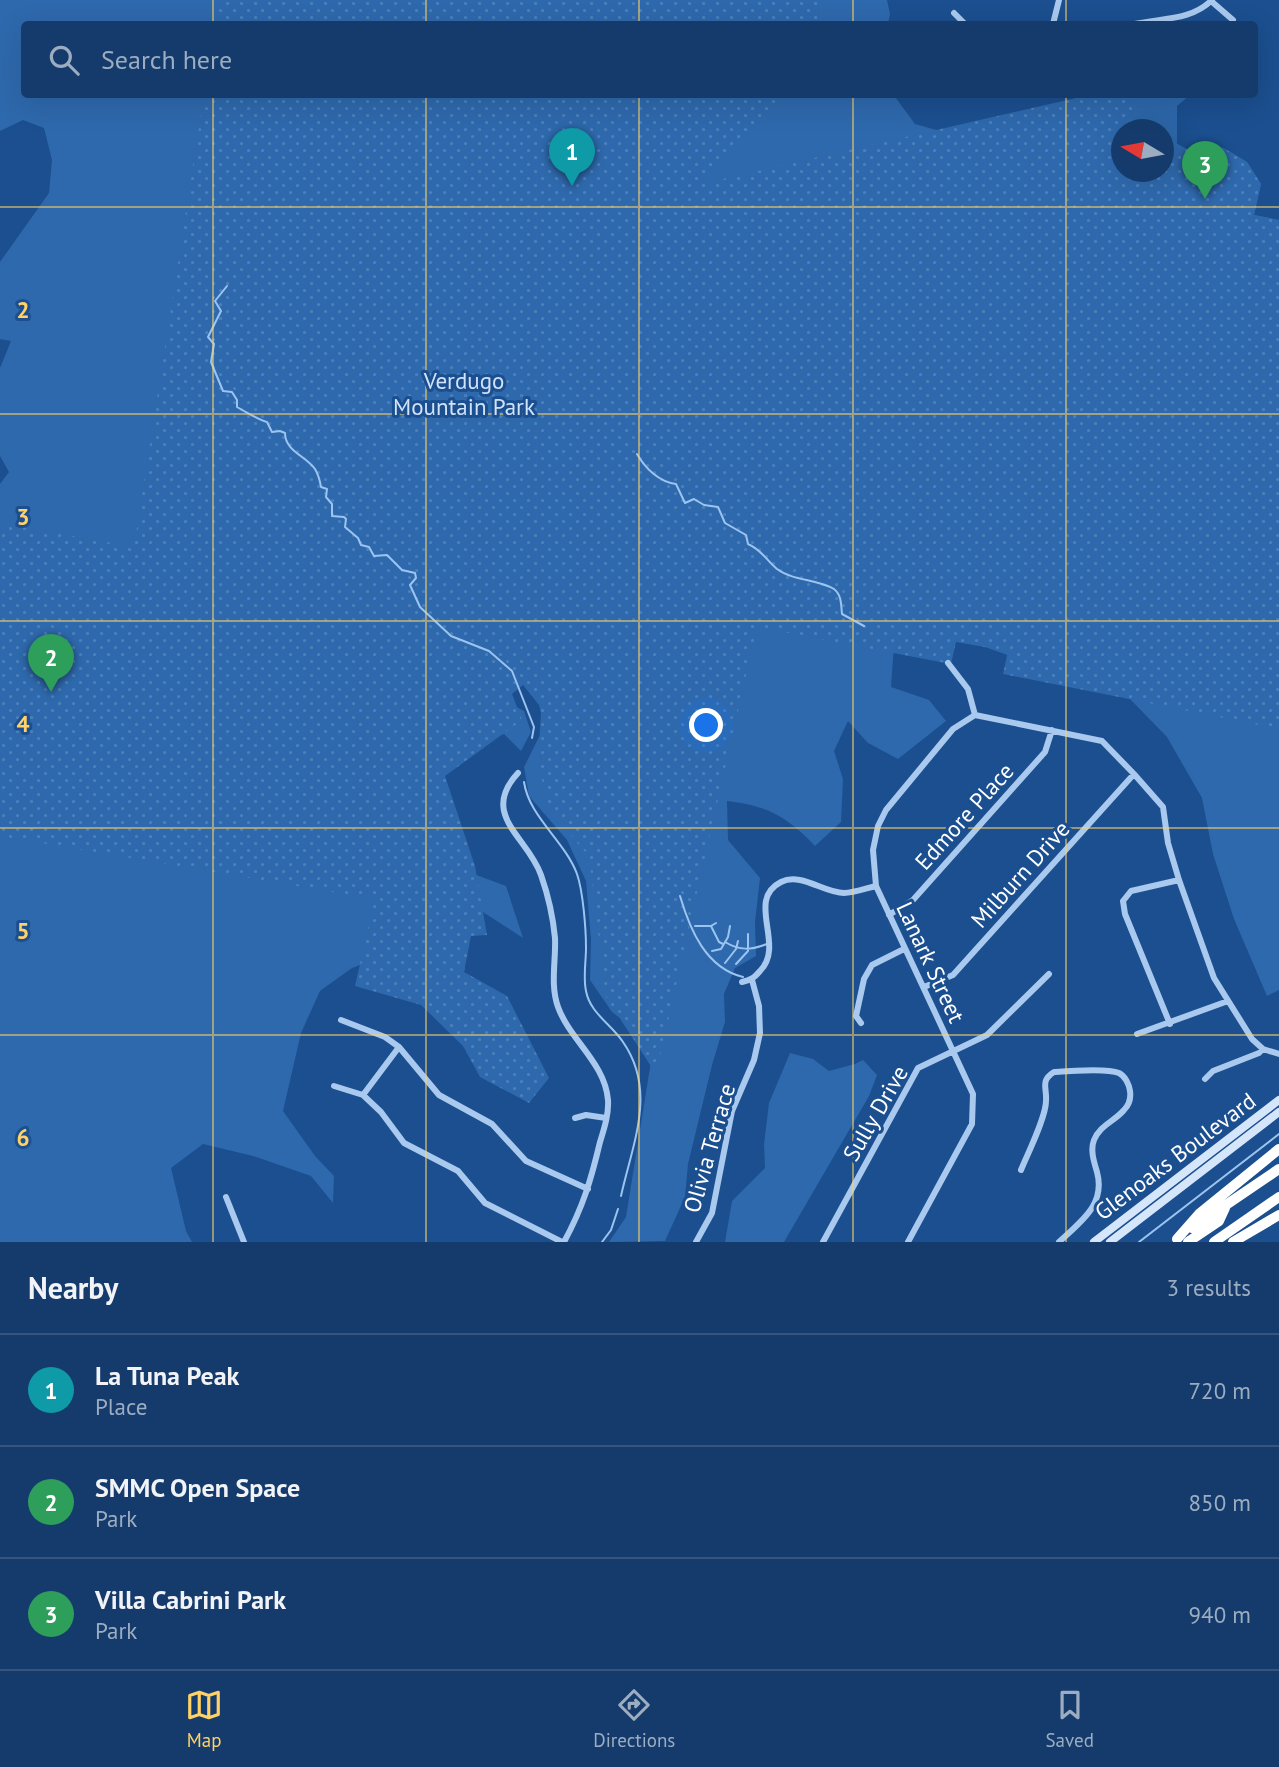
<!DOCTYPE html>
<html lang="en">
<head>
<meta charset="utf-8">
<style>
  body { margin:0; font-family:"PT Sans",sans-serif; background:#214673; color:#f1f3f6 }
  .compass { position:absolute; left:1111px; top:119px; width:63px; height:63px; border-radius:50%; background:#143b6b; box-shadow:0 7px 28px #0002; rotate:280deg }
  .you { position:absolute; left:707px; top:726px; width:24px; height:24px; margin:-18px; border:5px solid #fff; border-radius:50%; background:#1a73e8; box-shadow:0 0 0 10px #1a73e833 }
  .badge { display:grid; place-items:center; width:46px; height:46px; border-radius:50%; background:#ffd166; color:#fff; font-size:23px; font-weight:700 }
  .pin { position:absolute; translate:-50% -58px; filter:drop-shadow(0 2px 4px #0008) }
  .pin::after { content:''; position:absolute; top:37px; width:24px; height:21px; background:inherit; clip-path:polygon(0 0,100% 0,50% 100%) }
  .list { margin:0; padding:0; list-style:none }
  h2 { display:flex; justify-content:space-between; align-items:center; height:91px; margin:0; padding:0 28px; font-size:30px }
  h2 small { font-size:23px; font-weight:400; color:#9dadc1 }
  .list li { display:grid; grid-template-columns:46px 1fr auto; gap:21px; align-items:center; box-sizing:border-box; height:112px; padding:0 28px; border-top:2px solid #33557e }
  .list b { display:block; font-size:26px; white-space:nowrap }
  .list p { margin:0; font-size:23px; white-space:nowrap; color:#9dadc1 }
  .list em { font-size:23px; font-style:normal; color:#9dadc1 }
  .icon { flex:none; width:38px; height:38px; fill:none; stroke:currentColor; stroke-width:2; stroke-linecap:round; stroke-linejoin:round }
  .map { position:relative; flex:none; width:1279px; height:1242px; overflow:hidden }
  .search { position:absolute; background:#143b6b; box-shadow:0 7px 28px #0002; left:21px; right:21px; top:21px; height:77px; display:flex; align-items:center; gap:18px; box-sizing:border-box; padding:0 24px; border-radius:7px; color:#9dadc1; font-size:26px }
  .sheet { height:427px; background:#143b6b }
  nav { display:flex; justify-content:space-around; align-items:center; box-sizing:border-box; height:98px; border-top:2px solid #33557e; background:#143b6b; font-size:19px; color:#9dadc1 }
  nav a { display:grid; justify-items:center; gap:4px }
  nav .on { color:#ffd166 }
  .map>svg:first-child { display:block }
  .grass { fill:#2e69ad; fill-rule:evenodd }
  .park { fill:url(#park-dots) }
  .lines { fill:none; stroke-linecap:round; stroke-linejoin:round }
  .stream { stroke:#9cc4f0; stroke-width:2 }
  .street { stroke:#a9c9ee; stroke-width:6 }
  .secondary { stroke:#d6e6fa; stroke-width:8 }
  .highway { stroke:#fff; stroke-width:10 }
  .grid { fill:none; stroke:#ffd166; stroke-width:2; stroke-opacity:0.55 }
  .labels { text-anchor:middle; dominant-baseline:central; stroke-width:6; stroke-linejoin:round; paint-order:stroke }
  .park-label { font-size:23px; fill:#cfe3fa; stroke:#1b4f8f }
  .street-label { font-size:23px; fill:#fff; stroke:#1b4f8f }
  .grid-label { font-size:23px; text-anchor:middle; font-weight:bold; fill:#ffd166; stroke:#1b4f8f; stroke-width:6; stroke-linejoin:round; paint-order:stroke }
</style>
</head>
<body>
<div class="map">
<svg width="1279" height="1242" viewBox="0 0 1279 1242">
  <defs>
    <pattern id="park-dots" width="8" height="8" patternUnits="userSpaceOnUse" patternTransform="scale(1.75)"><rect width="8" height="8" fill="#2e69ad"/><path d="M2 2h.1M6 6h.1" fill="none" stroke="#4d80b9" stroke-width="1.8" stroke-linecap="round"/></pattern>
  </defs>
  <rect width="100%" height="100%" fill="#1b4f8f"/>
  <path class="grass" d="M0 0H887L890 14 888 24H24V94H893L915 124 958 136 1102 95H1190L1177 106V144L1221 166 1222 147 1247 162 1261 184 1254 215 1279 220V990L1267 996 1234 919 1213 854 1202 798 1167 737 1129 698 951 635 894 644 891 687 929 700 946 721 898 759 868 743 848 721 834 751 843 779 841 822 815 846C786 816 768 806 727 801L728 840 760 878 755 922 756 956 735 968 724 994 725 1022 712 1065 688 1164 685 1197 665 1241 609 1242 626 1217 652 1055 656 1045 612 1012 590 980 591 940 586 881 567 840 529 796 524 767 544 727 535 682 519 663 509 703 524 711 531 732 521 751 504 734 427 765 466 871 506 886 523 938 472 905 389 954 352 968 320 991 301 1033 283 1111 315 1156 334 1176 333 1203 311 1176 253 1156 203 1144 171 1168 186 1231 192 1242H0V484L9 472 0 456V368L11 341 0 339V262L49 193 52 160 44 128 23 120 0 131ZM1122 130H1164V172H1122Z
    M790 1053 813 1059 829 1071 855 1064 863 1060 877 1075 869 1096 784 1242H725L732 1201 765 1168 764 1144 769 1103Z"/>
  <path class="park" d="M219 0H823L819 24H215Z
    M204 95H785L701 184 1089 95H1129L1137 129 1122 130V172H1164V145L1177 144 1221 166 1222 147 1247 162 1261 184 1254 215 1279 220V729L1003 674 1008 651 956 642 951 664 757 627 656 1074 606 997 589 856 550 812 538 763 541 713 539 705 523 685 512 694 522 720 445 776 475 866 487 935 471 936 464 972 507 996 549 1078 529 1103 480 1077 463 1046 421 1005 355 986 375 899 0 836V523L134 547Z"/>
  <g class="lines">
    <path class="stream" d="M227 286 215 301 221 311 208 337 214 344 211 362 223 391 232 392 237 400V407C242 410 263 422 267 422L272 432 280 431 285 433C285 451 306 456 315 469 318 474 320 481 321 487L327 489 326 497 332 504V516L344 517 346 519 345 527 358 538 361 545 369 547 374 556 387 555 402 570 415 573 416 578 410 585 420 607 451 636 489 651 512 671 534 727 532 738
      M637 454C645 468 659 482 676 484L685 503 694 499 704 505 718 507 725 523 746 535 748 544C762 550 766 560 777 569 793 581 818 579 834 589 842 595 841 606 842 614L864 626
      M524 782C529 817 565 841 577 874 583 891 586 929 586 948 586 962 583 977 586 991 590 1013 611 1024 623 1042 657 1091 633 1142 621 1196
      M680 896C690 930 706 968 743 977
      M695 926H711L716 923
      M711 926 719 942 723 944
      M725 942C740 951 751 950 767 944
      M712 951 721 949 728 937 730 926
      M725 963 736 949 738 941
      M736 964 748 951V934
      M602 1242 611 1230 618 1209
      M1139 1242 1279 1134"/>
    <path class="street" d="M1211 1 1233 20
      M954 13 965 24
      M1053 24 1059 0
      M1135 24C1161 18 1191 21 1212 0
      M948 663 968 689 975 715 1102 741 1134 774 1163 807 1168 843 1179 880 1214 978 1252 1039 1263 1049 1279 1054
      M518 773C479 815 528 837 541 875 548 895 553 917 555 938 556 961 550 985 558 1007 570 1040 605 1063 608 1100 609 1114 604 1129 600 1142 591 1180 583 1207 564 1242
      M889 915 913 900 1045 752 1052 730
      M742 982C751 980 754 978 760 971 786 945 745 900 781 882 801 872 824 893 844 893 854 893 867 888 876 886
      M924 987 953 975 1134 774
      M341 1020 385 1037 399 1047 439 1095 492 1124 526 1161 588 1189
      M861 1023 856 1016 864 979 872 965 904 949
      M1170 1024 1125 914 1123 901 1131 891 1179 880
      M1137 1034 1228 1001
      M1205 1079 1213 1071 1259 1053 1263 1049
      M334 1086 363 1095 381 1112 404 1143 458 1171 485 1203 562 1242
      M363 1095 399 1047
      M575 1118 586 1115 606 1118
      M1021 1170C1028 1153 1046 1117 1046 1101 1047 1087 1040 1081 1054 1072 1068 1071 1107 1068 1119 1073 1125 1076 1129 1084 1130 1091 1131 1098 1129 1105 1124 1110 1115 1121 1100 1125 1094 1140 1090 1150 1094 1162 1097 1172 1106 1205 1080 1222 1059 1242
      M226 1197 244 1242
      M696 1242 712 1213 732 1111 754 1060 760 1033 759 1006 752 980
      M823 1242 918 1068 987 1035 1049 974
      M908 1242 972 1124 973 1094 876 886 873 850 878 826 886 810 953 729 975 715"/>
    <path class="secondary" d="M1094 1242 1279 1100
      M1110 1242 1279 1112"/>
    <path class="highway" d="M1192 1228 1279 1169
      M1177 1239 1199 1214 1279 1149
      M1188 1242 1219 1221 1225 1208
      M1214 1242 1279 1197
      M1233 1242 1279 1215"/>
  </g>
  <path class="grid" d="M213 0V24M426 0V24M639 0V24M853 0V24M1066 0V24M213 94V1242M426 94V1242M639 94V1242M853 94V1242M1066 94V1242M0 207H1279M0 414H1279M0 621H1279M0 828H1279M0 1035H1279"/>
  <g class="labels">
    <g class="park-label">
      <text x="464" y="380">Verdugo<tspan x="464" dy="26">Mountain Park</tspan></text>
    </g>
    <g class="street-label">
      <text transform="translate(964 816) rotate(-48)">Edmore Place</text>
      <text transform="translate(1020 874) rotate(-48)">Milburn Drive</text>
      <text transform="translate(931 962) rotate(65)">Lanark Street</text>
      <text transform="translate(875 1113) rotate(-60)">Sully Drive</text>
      <text transform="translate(709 1148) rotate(-74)">Olivia Terrace</text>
      <text transform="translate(1175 1156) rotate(-37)">Glenoaks Boulevard</text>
    </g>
  </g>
  <g class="grid-label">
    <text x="23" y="318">2</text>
    <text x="23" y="525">3</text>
    <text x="23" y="732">4</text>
    <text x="23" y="939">5</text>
    <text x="23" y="1146">6</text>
  </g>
</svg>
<svg class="compass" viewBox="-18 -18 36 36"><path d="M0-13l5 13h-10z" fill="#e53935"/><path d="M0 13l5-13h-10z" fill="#9dadc1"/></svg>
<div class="you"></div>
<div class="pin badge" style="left:572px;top:186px;background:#0f9aa8">1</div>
<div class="pin badge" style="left:51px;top:692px;background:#2e9e5b">2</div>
<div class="pin badge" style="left:1205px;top:199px;background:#2e9e5b">3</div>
<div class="search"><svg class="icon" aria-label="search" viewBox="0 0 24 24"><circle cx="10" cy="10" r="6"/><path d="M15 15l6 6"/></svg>Search here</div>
</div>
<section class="sheet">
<h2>Nearby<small>3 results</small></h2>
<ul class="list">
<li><span class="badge" style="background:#0f9aa8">1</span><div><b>La Tuna Peak</b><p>Place</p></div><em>720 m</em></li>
<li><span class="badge" style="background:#2e9e5b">2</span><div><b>SMMC Open Space</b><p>Park</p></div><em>850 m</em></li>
<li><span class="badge" style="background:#2e9e5b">3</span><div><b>Villa Cabrini Park</b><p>Park</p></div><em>940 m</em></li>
</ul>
</section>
<nav>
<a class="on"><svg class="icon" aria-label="map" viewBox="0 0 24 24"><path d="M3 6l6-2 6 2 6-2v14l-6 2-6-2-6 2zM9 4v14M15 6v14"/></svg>Map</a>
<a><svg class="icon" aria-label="directions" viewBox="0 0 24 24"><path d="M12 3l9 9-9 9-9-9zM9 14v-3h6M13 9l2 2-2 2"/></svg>Directions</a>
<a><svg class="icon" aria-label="saved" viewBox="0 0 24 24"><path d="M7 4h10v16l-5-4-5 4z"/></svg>Saved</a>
</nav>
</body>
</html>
